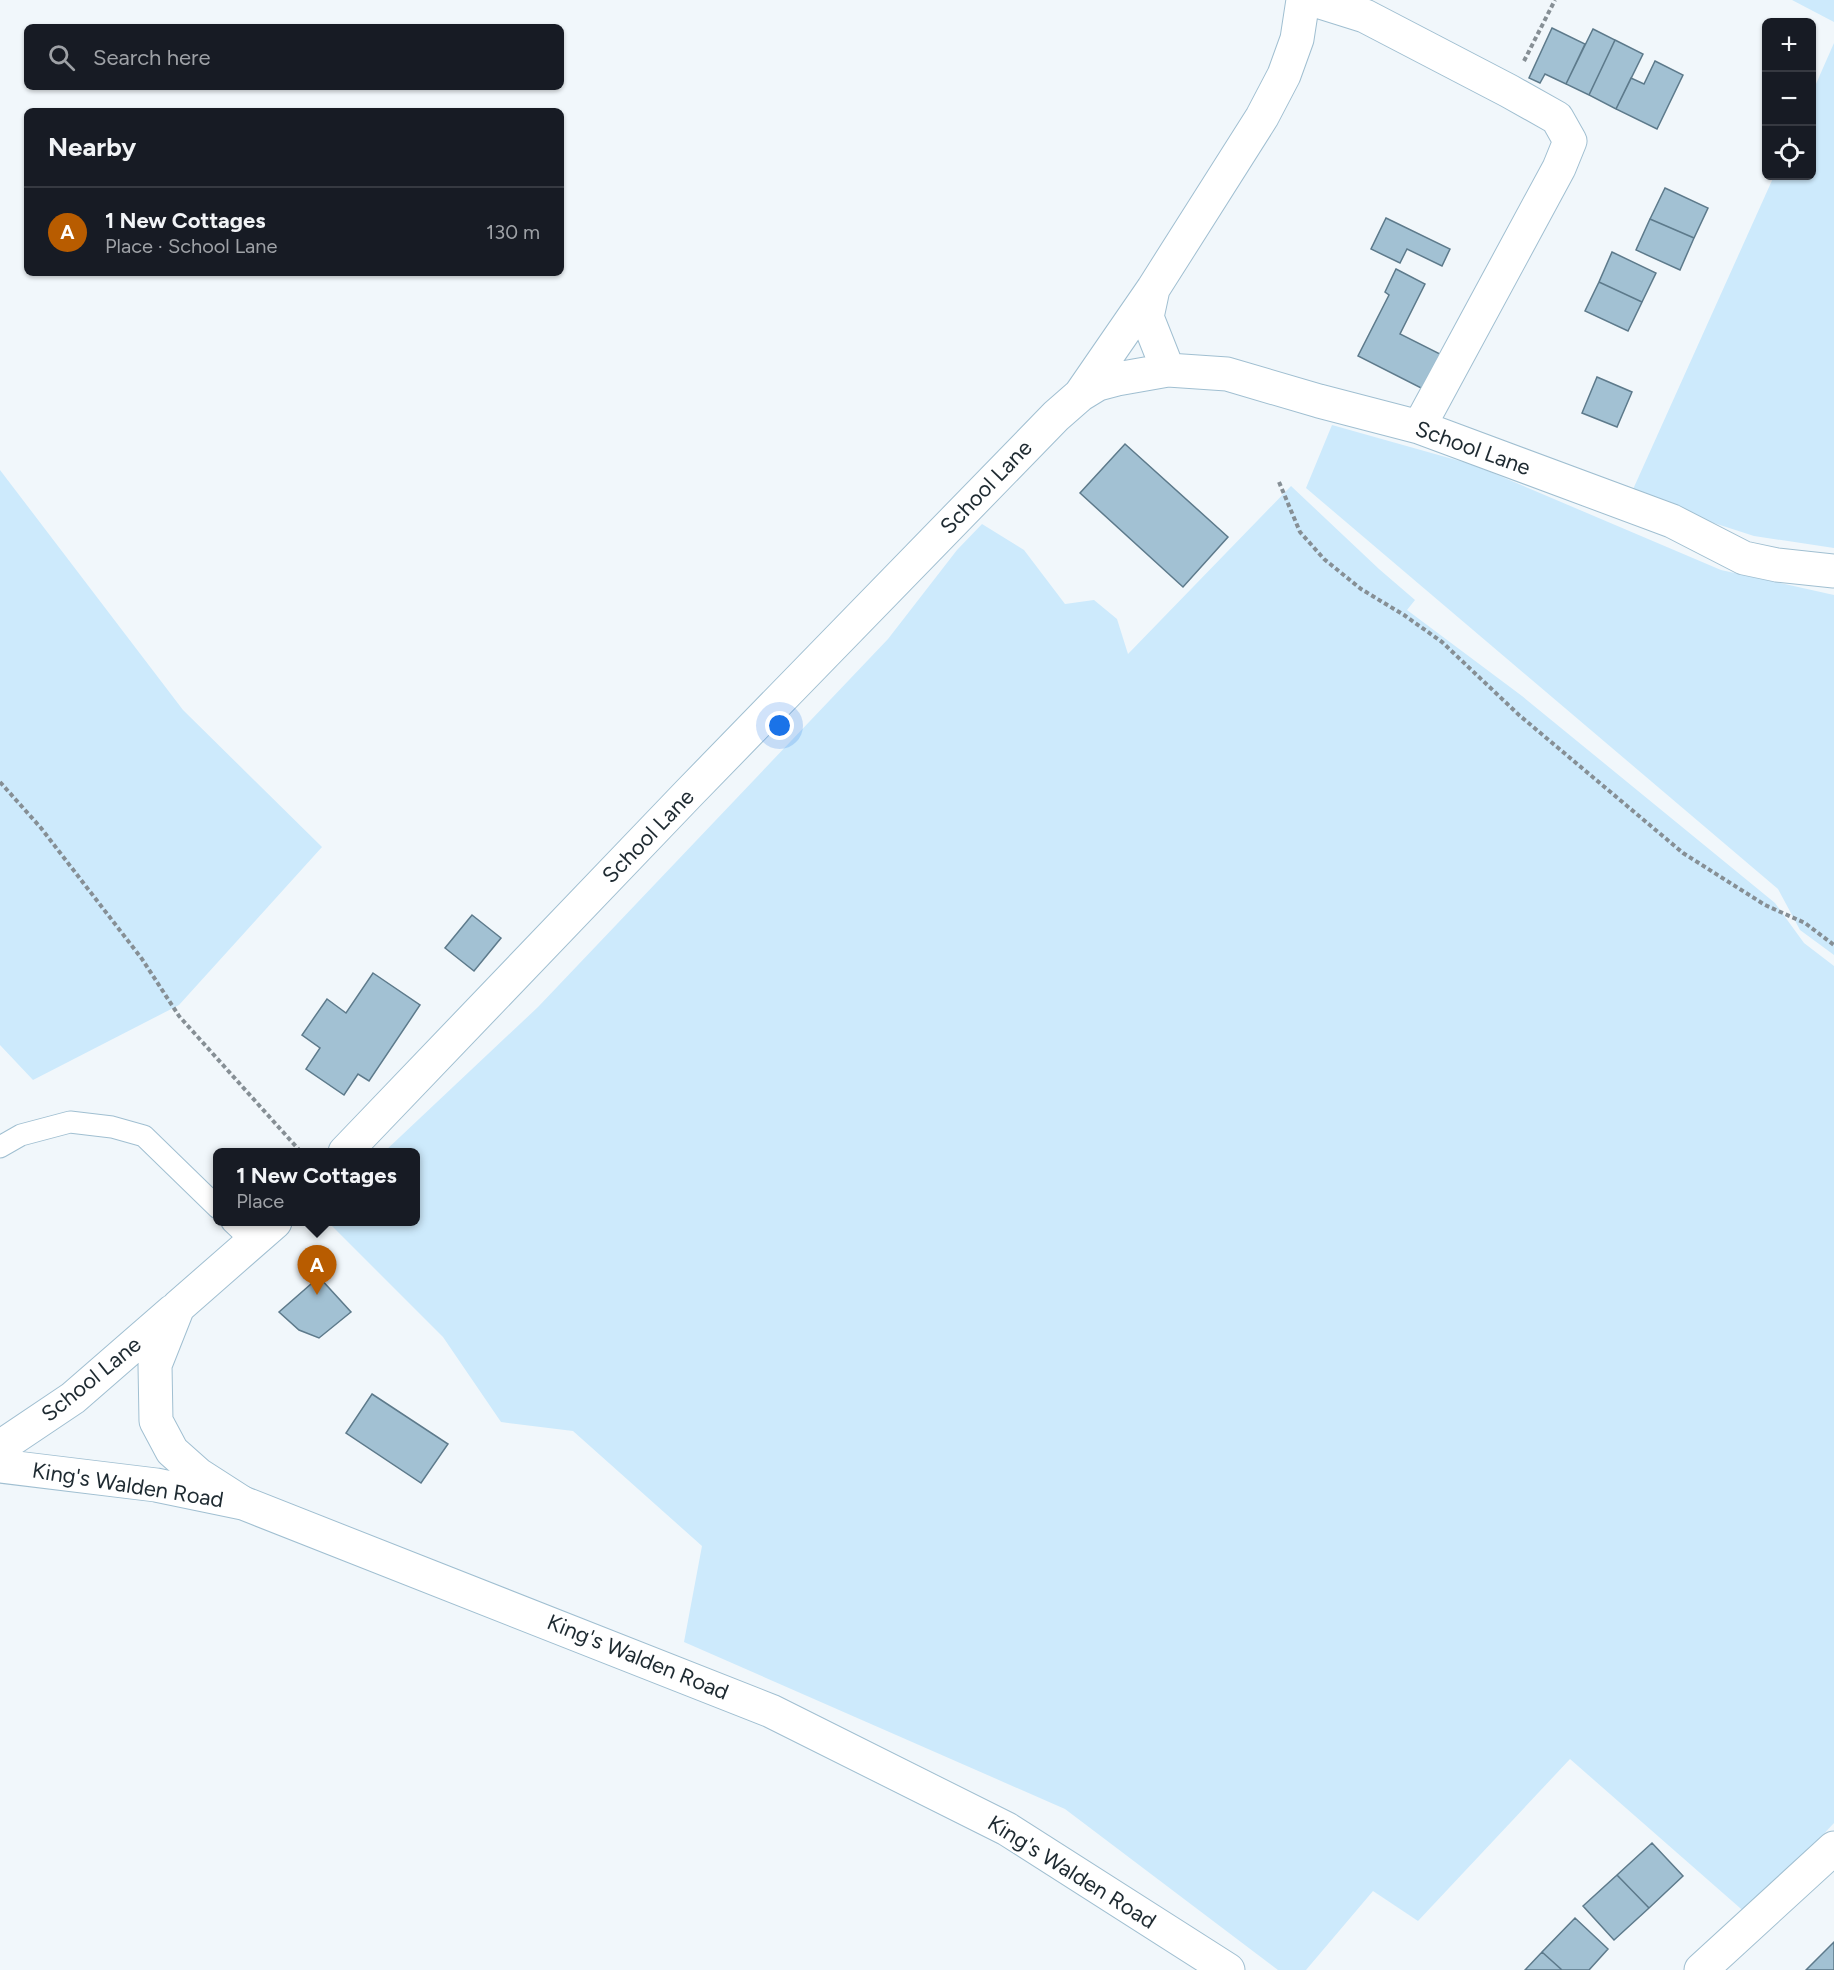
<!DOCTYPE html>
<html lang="en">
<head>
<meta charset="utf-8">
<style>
  body { margin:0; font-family:Figtree,sans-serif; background:#242831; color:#f1f3f6 }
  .controls { position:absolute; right:18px; top:18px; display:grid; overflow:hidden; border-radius:9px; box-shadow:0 2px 4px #0004 }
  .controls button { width:54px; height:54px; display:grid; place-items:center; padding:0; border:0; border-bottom:2px solid #363941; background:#171b24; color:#f1f3f6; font:30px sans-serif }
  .you { position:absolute; left:780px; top:726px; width:21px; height:21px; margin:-15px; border:4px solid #fff; border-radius:50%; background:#1a73e8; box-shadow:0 0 0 9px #1a73e833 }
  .badge { display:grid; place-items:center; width:39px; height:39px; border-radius:50%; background:#b85c00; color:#fff; font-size:20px; font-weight:700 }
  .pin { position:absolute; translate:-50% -50px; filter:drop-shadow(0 2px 3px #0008) }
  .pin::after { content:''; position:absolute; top:32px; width:21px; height:18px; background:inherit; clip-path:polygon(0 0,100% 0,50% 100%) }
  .popup { position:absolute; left:213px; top:1148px; width:207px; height:78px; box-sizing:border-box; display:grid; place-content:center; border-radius:9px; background:#171b24; filter:drop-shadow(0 2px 4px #0005); font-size:20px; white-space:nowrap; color:#9ea1a6 }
  .popup b { font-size:22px; color:#f1f3f6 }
  .popup::after { content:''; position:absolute; left:50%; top:100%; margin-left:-12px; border:12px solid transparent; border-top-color:#171b24 }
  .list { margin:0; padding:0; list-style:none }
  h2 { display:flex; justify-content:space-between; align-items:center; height:78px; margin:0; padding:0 24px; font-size:26px }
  h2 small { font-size:20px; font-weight:400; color:#9ea1a6 }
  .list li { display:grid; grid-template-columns:39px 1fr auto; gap:18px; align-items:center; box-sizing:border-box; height:90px; padding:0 24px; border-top:2px solid #363941 }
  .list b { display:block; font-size:22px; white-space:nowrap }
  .list p { margin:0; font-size:20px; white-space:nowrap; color:#9ea1a6 }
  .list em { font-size:20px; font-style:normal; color:#9ea1a6 }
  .icon { flex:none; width:33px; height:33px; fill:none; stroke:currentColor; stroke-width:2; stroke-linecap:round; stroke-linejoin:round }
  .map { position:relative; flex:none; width:1834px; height:1970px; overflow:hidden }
  .search { position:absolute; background:#171b24; box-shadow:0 2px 4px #0004; left:24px; top:24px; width:540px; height:66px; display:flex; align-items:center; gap:15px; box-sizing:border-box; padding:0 21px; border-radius:9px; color:#9ea1a6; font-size:22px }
  .panel { position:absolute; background:#171b24; box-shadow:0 2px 4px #0004; left:24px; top:108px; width:540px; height:168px; border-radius:9px }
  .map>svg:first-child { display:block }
  .green { fill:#cdeafc }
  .building { fill:#a2c1d3; stroke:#5d7a8b; stroke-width:1.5 }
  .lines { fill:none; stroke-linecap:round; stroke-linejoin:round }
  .service-casing { stroke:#a0bfd1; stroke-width:23 }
  .minor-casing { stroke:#a0bfd1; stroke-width:35 }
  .tertiary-casing { stroke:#a0bfd1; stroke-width:35 }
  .path { stroke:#868f95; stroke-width:4; stroke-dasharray:4.5 3; stroke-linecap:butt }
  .service { stroke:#fff; stroke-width:21 }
  .minor { stroke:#fff; stroke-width:33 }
  .tertiary { stroke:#fff; stroke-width:33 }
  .labels { text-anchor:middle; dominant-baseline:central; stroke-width:4.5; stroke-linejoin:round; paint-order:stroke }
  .street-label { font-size:22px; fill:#1e2a31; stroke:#fff }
</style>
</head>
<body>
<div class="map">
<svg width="1834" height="1970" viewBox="0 0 1834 1970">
  <rect width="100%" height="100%" fill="#f1f7fb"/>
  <path class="green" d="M1792 0H1834V22Z
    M1834 43V548L1754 536 1630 496 1774 176H1812V93Z
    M1332 425 1474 465 1721 570 1834 595V955L1800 930 1778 889 1306 488Z
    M0 470 183 710 322 847 179 1005 33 1080 0 1045Z
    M1291 486 1379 569 1415 600 1407 610 1522 696 1775 903 1804 943 1834 966V1823L1748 1915 1570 1759 1418 1921 1373 1891 1306 1970H1278L1065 1809 684 1642 702 1546 573 1431 501 1422 443 1337 328 1222H416V1152H384L538 1007 888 639 957 550 982 524 1024 550 1065 604 1094 600 1117 619 1128 654Z"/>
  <path class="building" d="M1552 28 1585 44 1566 84 1545 74 1540 83 1529 78Z
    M1593 29 1615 40 1589 95 1566 84Z
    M1615 40 1643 54 1616 109 1589 95Z
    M1655 61 1683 75 1657 129 1616 109 1631 78 1644 84Z
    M1665 188 1708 208 1694 238 1650 219Z
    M1386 218 1450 249 1442 266 1407 249 1400 263 1371 249Z
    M1650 219 1694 238 1680 270 1636 250Z
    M1612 252 1656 273 1642 302 1599 282Z
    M1396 269 1425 284 1400 334 1444 356 1427 391 1358 356 1389 295 1385 292Z
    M1599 282 1642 302 1628 331 1585 311Z
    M1597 377 1632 392 1617 427 1582 413Z
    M1125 444 1228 537 1183 587 1080 493Z
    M472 915 501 938 474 971 445 948Z
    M373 973 420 1005 369 1081 358 1074 344 1095 306 1069 320 1048 302 1035 327 999 346 1013Z
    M319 1277 351 1312 319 1338 299 1330 279 1312Z
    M372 1394 448 1444 421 1483 346 1433Z
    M1652 1843 1683 1876 1649 1908 1617 1875Z
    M1617 1875 1649 1908 1614 1940 1583 1906Z
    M1575 1918 1608 1949 1589 1970H1562L1542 1952Z
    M1834 1942V1970H1806Z
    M1542 1952 1562 1970H1525Z"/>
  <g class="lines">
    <defs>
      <path id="service" d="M0 1147 21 1135 70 1122 112 1127 144 1136 218 1208
        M232 1222 253 1242"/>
      <path id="minor" d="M1314 0 1365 16 1509 91 1557 118 1570 141 1559 168 1419 427
        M1153 289 1147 317 1168 370
        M1080 395 1153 289 1262 117 1284 75 1297 39 1303 0
        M345 1152 689 793 1056 416 1080 395 1098 384 1117 379 1168 370 1227 374 1319 401 1419 427 1672 521 1744 558 1777 565 1834 571
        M0 1447 73 1398 173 1311
        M241 1502 199 1475 172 1451 156 1421 155 1365 178 1307 275 1222
        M1701 1970 1834 1848"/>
      <path id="tertiary" d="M0 1466 156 1485 243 1503 771 1711 1007 1829 1228 1970"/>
    </defs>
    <use href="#service" class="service-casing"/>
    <use href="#minor" class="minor-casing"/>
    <use href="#tertiary" class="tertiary-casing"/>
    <path class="path" d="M1524 61 1555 0
      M1279 482 1300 532 1324 559 1361 589 1404 615 1442 642 1519 715 1683 853 1765 905 1805 923 1834 945
      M0 782 41 828 142 959 179 1016 301 1152"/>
    <use href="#service" class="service"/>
    <use href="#minor" class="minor"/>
    <use href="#tertiary" class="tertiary"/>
  </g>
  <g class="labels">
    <g class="street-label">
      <text transform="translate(1473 448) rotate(20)">School Lane</text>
      <text transform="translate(986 487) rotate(-46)">School Lane</text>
      <text transform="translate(648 836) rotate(-46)">School Lane</text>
      <text transform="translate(91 1379) rotate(-39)">School Lane</text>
      <text transform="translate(128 1485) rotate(9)">King's Walden Road</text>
      <text transform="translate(638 1657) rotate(22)">King's Walden Road</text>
      <text transform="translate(1072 1872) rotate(32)">King's Walden Road</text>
    </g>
  </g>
</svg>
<div class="controls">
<button>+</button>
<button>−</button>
<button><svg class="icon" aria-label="locate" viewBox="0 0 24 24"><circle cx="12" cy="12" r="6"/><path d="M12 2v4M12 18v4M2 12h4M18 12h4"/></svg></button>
</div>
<div class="you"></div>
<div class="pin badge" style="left:317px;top:1295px">A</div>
<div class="popup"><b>1 New Cottages</b>Place</div>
<div class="search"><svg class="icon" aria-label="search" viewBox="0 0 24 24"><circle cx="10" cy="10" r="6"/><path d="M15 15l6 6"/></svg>Search here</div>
<section class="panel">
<h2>Nearby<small></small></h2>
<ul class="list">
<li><span class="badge">A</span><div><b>1 New Cottages</b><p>Place · School Lane</p></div><em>130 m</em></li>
</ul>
</section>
</div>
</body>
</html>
